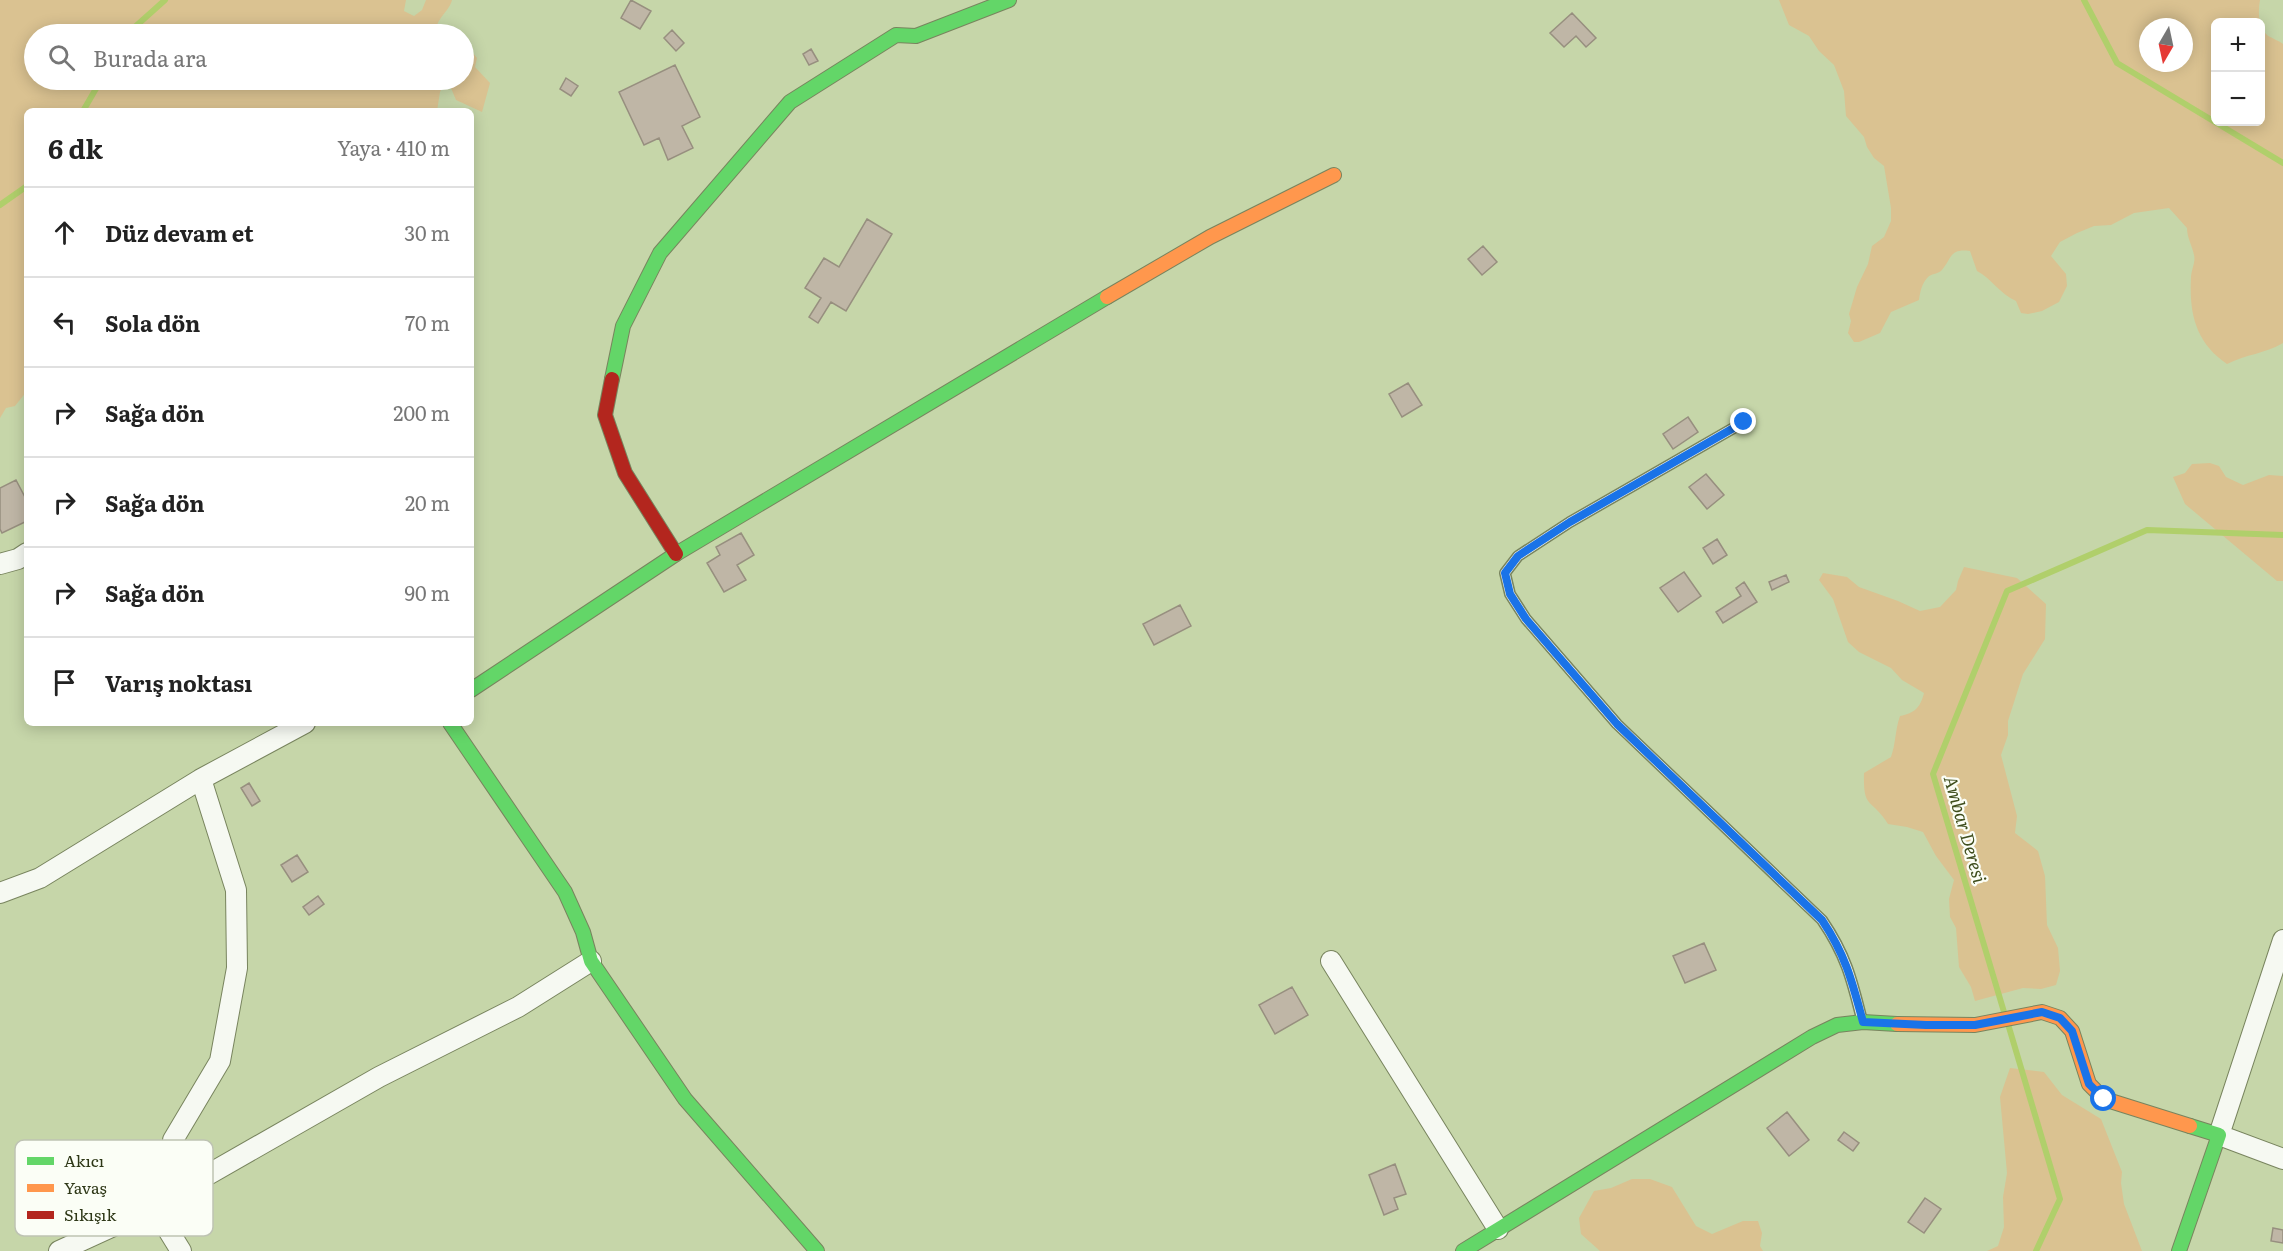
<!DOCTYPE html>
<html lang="tr">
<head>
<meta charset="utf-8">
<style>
  body { margin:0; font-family:Literata,serif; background:#f6f6f6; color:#222 }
  .controls { position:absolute; right:18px; top:18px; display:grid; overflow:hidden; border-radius:9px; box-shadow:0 3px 15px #0003 }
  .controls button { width:54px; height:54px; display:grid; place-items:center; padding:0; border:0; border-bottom:2px solid #e0e0e0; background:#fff; color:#222; font:30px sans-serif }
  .compass { position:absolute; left:2139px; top:18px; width:54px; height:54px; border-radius:50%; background:#fff; box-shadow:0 3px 15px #0003; rotate:189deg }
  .stop { position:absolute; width:18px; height:18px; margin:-14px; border:4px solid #1a73e8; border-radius:50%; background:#fff }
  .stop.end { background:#1a73e8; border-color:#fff; box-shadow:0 2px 6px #0008 }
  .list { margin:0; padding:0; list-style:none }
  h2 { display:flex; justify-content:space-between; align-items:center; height:78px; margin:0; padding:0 24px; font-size:26px }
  h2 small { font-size:20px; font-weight:400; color:#767676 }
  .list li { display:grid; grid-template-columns:39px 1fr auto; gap:18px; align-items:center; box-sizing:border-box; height:90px; padding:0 24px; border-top:2px solid #e0e0e0 }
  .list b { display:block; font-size:22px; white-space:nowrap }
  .list em { font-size:20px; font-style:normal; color:#767676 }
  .icon { flex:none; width:33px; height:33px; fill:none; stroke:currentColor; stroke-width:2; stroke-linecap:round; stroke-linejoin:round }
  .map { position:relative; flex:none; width:2283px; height:1251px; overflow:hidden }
  .search { position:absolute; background:#fff; box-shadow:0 3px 15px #0003; left:24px; top:24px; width:450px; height:66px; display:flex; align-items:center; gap:15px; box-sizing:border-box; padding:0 21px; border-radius:33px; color:#767676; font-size:22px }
  .panel { position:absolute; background:#fff; box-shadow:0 3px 15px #0003; left:24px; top:108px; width:450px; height:618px; border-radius:9px }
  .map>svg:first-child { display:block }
  .green { fill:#dac291; fill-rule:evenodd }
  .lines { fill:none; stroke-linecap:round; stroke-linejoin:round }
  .stream { stroke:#b0cf6b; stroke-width:6 }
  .building { fill:#bfb6a6; stroke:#978f7f; stroke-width:1.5 }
  .lane-casing { stroke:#78845e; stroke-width:12 }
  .street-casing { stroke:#78845e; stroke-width:22 }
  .fast-casing { stroke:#78845e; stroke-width:16 }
  .slow-casing { stroke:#78845e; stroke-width:16 }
  .jam-casing { stroke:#78845e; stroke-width:16 }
  .lane { stroke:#f6f9f2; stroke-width:9 }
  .street { stroke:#f6f9f2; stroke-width:20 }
  .fast { stroke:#63d668; stroke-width:14 }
  .slow { stroke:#ff974d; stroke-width:14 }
  .jam { stroke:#b3261e; stroke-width:14 }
  .route { stroke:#1a73e8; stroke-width:8 }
  .labels { text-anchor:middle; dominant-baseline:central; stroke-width:4.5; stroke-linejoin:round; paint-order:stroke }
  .water-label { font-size:18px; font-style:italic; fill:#3f4e1d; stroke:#fbfef6 }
  .key { fill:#fbfef6; stroke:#bec3b3; stroke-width:1.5 }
  .key-label { font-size:16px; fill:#2e3817 }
</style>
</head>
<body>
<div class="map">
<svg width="2283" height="1251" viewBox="0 0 2283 1251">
  <rect width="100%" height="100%" fill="#c6d6a9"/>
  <path class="green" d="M0 0H406L404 11 414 16 422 10 426 0H452C449 12 436 18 436 32L441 34H34V80H464V46L468 47 477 58 475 67 490 83 482 112 456 100 451 88 444 84 440 92 437 111H27V391L15 406 6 408 0 418Z
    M1779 0H2260C2258 11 2258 25 2266 34 2270 38 2278 40 2283 44V343C2264 354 2247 354 2227 364 2196 343 2189 314 2191 278 2191 270 2196 262 2194 255 2192 245 2187 238 2187 228L2169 208 2134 213 2111 225 2094 226 2077 233 2060 242 2051 256 2066 274 2067 286 2059 302 2042 311 2028 314 2021 313 2016 301C2000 294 1992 279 1977 271L1970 251C1949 248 1952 259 1941 271 1937 274 1931 274 1928 277 1922 283 1920 292 1919 300L1891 312 1880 333 1859 342H1854L1848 333 1851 321 1849 314 1857 287 1868 264 1872 246 1884 237 1891 221V208L1884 166 1874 158 1867 147 1864 137 1846 116 1844 91 1834 65 1819 51 1809 36 1789 25ZM2216 22H2260V122H2216ZM2148 27H2184V63H2148Z
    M2210 463 2219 466 2226 477 2243 485 2269 475 2283 476V581H2277L2185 504 2173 477 2185 473 2192 464Z
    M1964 567 2017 578 2046 604 2045 639 2023 674 2008 721V735L2001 755 2017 816 2015 833 2038 851 2045 876 2047 925 2058 948 2060 971 2056 985 2041 989 2023 988 1975 1001 1971 987 1959 967 1956 928 1950 917 1949 899 1954 880 1936 856 1923 832 1907 827 1888 824C1871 797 1863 811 1864 773L1891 757C1896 743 1895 730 1900 716 1915 713 1920 708 1924 693L1902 680 1891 668 1859 652 1848 642 1833 599 1819 580 1823 573 1847 577 1859 587 1898 601 1920 611 1940 607 1956 590 1958 581Z
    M2010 1068 2044 1072 2062 1095 2101 1119 2122 1172 2121 1183 2124 1204 2142 1251H1987L1998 1246 2004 1227 2003 1197 2007 1173 2000 1097Z
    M1632 1179H1650L1672 1187 1696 1226 1712 1234 1743 1221H1758L1762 1233 1760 1246 1763 1251H1600L1581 1234 1579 1218 1594 1191 1611 1188Z"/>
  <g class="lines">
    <path class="stream" d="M2084 0 2117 63 2283 163
      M127 34 165 0
      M83 111 101 80
      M0 205 27 186
      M2004 1012 1933 774 2007 591 2147 530 2283 535
      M2008 1024 2060 1199 2036 1251"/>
  </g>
  <path class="building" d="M631 0 651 11 640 29 621 18Z
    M1572 13 1596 38 1586 47 1576 36 1564 47 1550 33Z
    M672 30 684 43 676 51 664 38Z
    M811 49 818 61 809 65 803 54Z
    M675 65 700 117 682 126 693 148 668 160 659 138 644 145 619 92Z
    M566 78 578 86 571 96 560 89Z
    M867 219 892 234 846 311 831 302 818 323 809 317 821 298 805 288 824 258 839 267Z
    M1483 246 1497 262 1482 275 1468 259Z
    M1408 383 1422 405 1402 417 1389 394Z
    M1688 417 1698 432 1673 449 1663 434Z
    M1706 474 1724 495 1707 509 1689 487Z
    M16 480 27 501V521L2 533 0 529V488Z
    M741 533 754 555 737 565 746 580 724 592 707 563 720 555 716 547Z
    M1717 539 1727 555 1713 564 1703 548Z
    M1684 572 1701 596 1678 612 1660 588Z
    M1786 575 1789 582 1772 590 1769 582Z
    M1744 582 1757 602 1723 623 1716 612 1741 596 1736 588Z
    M1180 605 1191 626 1154 645 1143 624Z
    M249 783 260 801 252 806 241 788Z
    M297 855 308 872 292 882 281 865Z
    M318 896 324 904 309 915 303 907Z
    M1704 943 1716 970 1685 983 1673 956Z
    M1292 987 1308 1015 1275 1034 1259 1005Z
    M1787 1112 1809 1140 1789 1156 1767 1128Z
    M1844 1132 1859 1143 1853 1151 1838 1140Z
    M1395 1164 1406 1194 1394 1198 1398 1209 1384 1215 1369 1175Z
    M1925 1198 1941 1209 1924 1233 1908 1222Z
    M2273 1228 2283 1230V1243L2271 1241Z"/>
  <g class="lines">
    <defs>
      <path id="lane" d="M1744 422 1570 522 1518 556 1505 573 1510 594 1526 619 1617 724 1822 920C1846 955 1852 980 1862 1020"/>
      <path id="street" d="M0 564 18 559 27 553
        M0 893 40 878 201 779 305 723
        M2283 940 2219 1135 2283 1159
        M1331 961 1498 1229
        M172 1190 190 1185 379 1077 518 1007 591 961
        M157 1212 172 1190 173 1140 220 1061 237 968 236 890 201 779
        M157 1212 181 1251
        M59 1251 142 1213 157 1212"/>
      <path id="fast" d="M612 379 623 326 660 253 790 102 896 35 916 36 1009 0
        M471 690 676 554 1107 297
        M450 723 565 892 583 932 591 961 685 1099 817 1251
        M1463 1251 1812 1037 1837 1025 1863 1022 1897 1024
        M2179 1251 2219 1135 2190 1126"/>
      <path id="slow" d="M1107 297 1210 237 1334 175
        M1897 1024 1975 1025 2042 1012 2060 1018 2072 1031 2089 1084 2104 1099 2190 1126"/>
      <path id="jam" d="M612 379 605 415 625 473 676 554"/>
    </defs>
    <use href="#lane" class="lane-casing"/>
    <use href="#street" class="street-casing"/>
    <use href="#fast" class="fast-casing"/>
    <use href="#slow" class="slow-casing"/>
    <use href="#jam" class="jam-casing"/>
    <use href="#lane" class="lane"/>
    <use href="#street" class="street"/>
    <use href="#fast" class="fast"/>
    <use href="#slow" class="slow"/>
    <use href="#jam" class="jam"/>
  </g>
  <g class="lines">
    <path class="route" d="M1744 422 1570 522 1518 556 1505 573 1510 594 1526 619 1617 724 1822 920C1846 956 1852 981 1863 1022L1926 1025H1975L2042 1012 2060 1018 2072 1031 2089 1084 2104 1099"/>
  </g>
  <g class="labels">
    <g class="water-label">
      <text transform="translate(1966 829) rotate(74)">Ambar Deresi</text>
    </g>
  </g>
  <rect x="15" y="1140" width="198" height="96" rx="9" class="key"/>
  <rect x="27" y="1157" width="27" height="8" fill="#63d668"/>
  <rect x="27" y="1184" width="27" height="8" fill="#ff974d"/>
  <rect x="27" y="1211" width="27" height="8" fill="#b3261e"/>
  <g class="key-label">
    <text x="64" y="1167">Akıcı</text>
    <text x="64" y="1194">Yavaş</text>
    <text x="64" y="1221">Sıkışık</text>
  </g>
</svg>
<div class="controls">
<button>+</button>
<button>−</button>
</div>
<svg class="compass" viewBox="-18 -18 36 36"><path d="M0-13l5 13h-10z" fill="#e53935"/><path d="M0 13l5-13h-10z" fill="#767676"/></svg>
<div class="stop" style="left:2104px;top:1099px"></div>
<div class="stop end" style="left:1744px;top:422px"></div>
<div class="search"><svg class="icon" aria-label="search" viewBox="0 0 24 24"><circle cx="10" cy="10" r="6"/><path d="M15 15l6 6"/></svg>Burada ara</div>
<section class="panel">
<h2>6 dk<small>Yaya · 410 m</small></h2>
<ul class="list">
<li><svg class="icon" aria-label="ahead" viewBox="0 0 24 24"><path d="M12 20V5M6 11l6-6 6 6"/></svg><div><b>Düz devam et</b></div><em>30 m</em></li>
<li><svg class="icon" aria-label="left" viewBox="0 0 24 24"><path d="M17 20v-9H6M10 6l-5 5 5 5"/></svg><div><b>Sola dön</b></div><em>70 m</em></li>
<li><svg class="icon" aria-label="right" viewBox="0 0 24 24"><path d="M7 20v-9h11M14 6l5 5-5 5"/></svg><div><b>Sağa dön</b></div><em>200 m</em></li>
<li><svg class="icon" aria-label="right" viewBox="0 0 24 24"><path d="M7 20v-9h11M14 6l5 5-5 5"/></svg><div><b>Sağa dön</b></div><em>20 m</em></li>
<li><svg class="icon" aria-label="right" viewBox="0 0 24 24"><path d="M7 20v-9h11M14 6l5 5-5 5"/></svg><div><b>Sağa dön</b></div><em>90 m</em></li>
<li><svg class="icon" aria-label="arrive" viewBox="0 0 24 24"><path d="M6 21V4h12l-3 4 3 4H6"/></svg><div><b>Varış noktası</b></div></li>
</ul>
</section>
</div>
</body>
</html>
